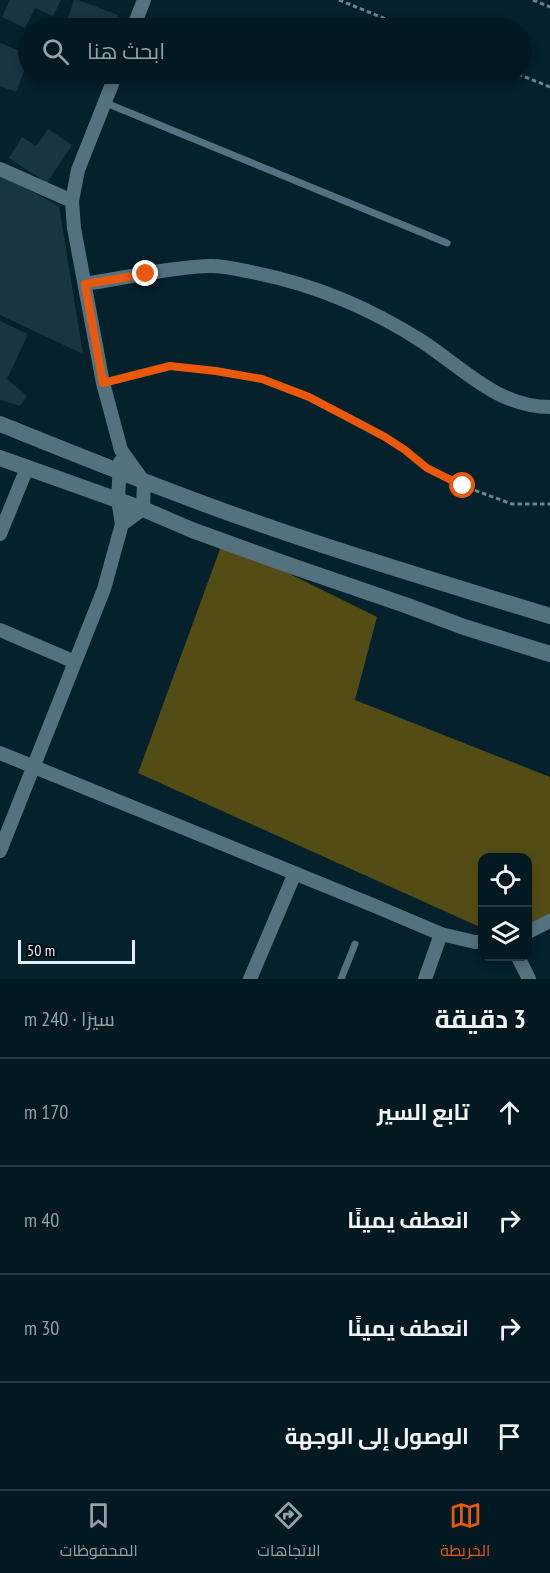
<!DOCTYPE html>
<html lang="ar">
<head>
<meta charset="utf-8">
<style>
  body { margin:0; font-family:"PT Sans Narrow",Cairo,sans-serif; background:#11262e; color:#f1f3f6; direction:rtl }
  .controls { position:absolute; right:18px; bottom:18px; display:grid; overflow:hidden; border-radius:12px; box-shadow:0 3px 9px #0003 }
  .controls button { width:54px; height:54px; display:grid; place-items:center; padding:0; border:0; border-bottom:2px solid #24383f; background:#031921; color:#f1f3f6; font:30px sans-serif }
  .scale { position:absolute; left:18px; bottom:15px; width:117px; box-sizing:border-box; padding-left:6px; border:3px solid #e0f0f8; border-top:0; font-size:16px; line-height:21px; white-space:nowrap; color:#e0f0f8; -webkit-text-stroke:4px #02090e; paint-order:stroke }
  .stop { position:absolute; width:18px; height:18px; margin:-14px; border:4px solid #ea580c; border-radius:50%; background:#fff }
  .stop.end { background:#ea580c; border-color:#fff; box-shadow:0 2px 6px #0008 }
  .list { margin:0; padding:0; list-style:none }
  h2 { display:flex; justify-content:space-between; align-items:center; height:78px; margin:0; padding:0 24px; font-size:26px }
  h2 small { font-size:20px; font-weight:400; color:#97a0a5 }
  .list li { display:grid; grid-template-columns:39px 1fr auto; gap:18px; align-items:center; box-sizing:border-box; height:108px; padding:0 24px; border-top:2px solid #24383f }
  .list b { display:block; font-size:22px; white-space:nowrap }
  .list em { font-size:20px; font-style:normal; color:#97a0a5 }
  .icon { flex:none; width:33px; height:33px; fill:none; stroke:currentColor; stroke-width:2; stroke-linecap:round; stroke-linejoin:round }
  .map { position:relative; flex:none; width:550px; height:979px; overflow:hidden; direction:ltr }
  .search { position:absolute; background:#031921; box-shadow:0 3px 9px #0003; left:18px; right:18px; top:18px; height:66px; display:flex; align-items:center; gap:15px; box-sizing:border-box; padding:0 21px; border-radius:33px; color:#97a0a5; font-size:22px }
  .sheet { height:510px; background:#031921 }
  nav { display:flex; justify-content:space-around; align-items:center; box-sizing:border-box; height:84px; border-top:2px solid #24383f; background:#031921; font-size:16px; color:#97a0a5 }
  nav a { display:grid; justify-items:center; gap:3px }
  nav .on { color:#ea580c }
  .map>svg:first-child { display:block }
  .forest { fill:#534d15 }
  .building { fill:#193541 }
  .lines { fill:none; stroke-linecap:round; stroke-linejoin:round }
  .path { stroke:#6d848d; stroke-width:3; stroke-dasharray:4.5 3; stroke-linecap:butt }
  .service { stroke:#54717f; stroke-width:7 }
  .minor { stroke:#54717f; stroke-width:14 }
  .tertiary { stroke:#54717f; stroke-width:16 }
  .route { stroke:#ea580c; stroke-width:8 }
</style>
</head>
<body>
<div class="map">
<svg width="550" height="979" viewBox="0 0 550 979">
  <rect width="100%" height="100%" fill="#04212c"/>
  <path class="forest" d="M223 541 377 617 355 700 550 777V916L528 930V858H482V928L138 773Z"/>
  <path class="building" d="M10 0H61L53 16 35 8 25 28 2 17Z
    M74 0H78L118 15 113 28H87V27L67 20Z
    M0 43 28 54V61L16 92 0 86Z
    M48 129 72 145 47 183 9 158 22 137 36 146Z
    M0 174 59 206 83 354 0 315Z
    M0 321 28 334 7 379 27 396 20 406 0 400Z"/>
  <g class="lines">
    <path class="path" d="M339 0 408 28
      M533 0 550 7
      M518 74 550 87
      M116 379 169 366 216 371 262 379 309 397 351 419 385 437 405 450 427 468 463 486 512 504H550"/>
    <path class="service" d="M106 103 447 243
      M341 979 355 944"/>
    <path class="minor" d="M133 28 144 0
      M116 74 78 170 72 201 74 228 103 383 121 450 144 482 143 509 122 524
      M0 169 72 201
      M85 284C110 280 136 275 161 271 177 269 194 266 211 266 226 266 241 270 256 273 315 285 372 309 423 342 464 369 498 407 550 407
      M0 534 27 468
      M0 630 75 662
      M0 753 375 906 441 934 475 942H482
      M0 851 104 589 122 524 118 500 120 462
      M528 932 550 921
      M518 957 529 979
      M250 979 295 873
      M425 979 441 934"/>
    <path class="tertiary" d="M0 424C82 457 163 490 246 519 347 555 449 585 550 616
      M0 458 143 509 192 530 286 564 408 606 464 627 550 654"/>
  </g>
  <g class="lines">
    <path class="route" d="M146 274 85 284 103 383 170 366 216 371 262 379 309 397 351 419 385 437 405 450 427 468 463 486"/>
  </g>
</svg>
<div class="controls">
<button><svg class="icon" aria-label="locate" viewBox="0 0 24 24"><circle cx="12" cy="12" r="6"/><path d="M12 2v4M12 18v4M2 12h4M18 12h4"/></svg></button>
<button><svg class="icon" aria-label="layers" viewBox="0 0 24 24"><path d="M12 4l9 5-9 5-9-5zM3 14l9 5 9-5"/></svg></button>
</div>
<div class="scale">50 m</div>
<div class="stop" style="left:463px;top:486px"></div>
<div class="stop end" style="left:146px;top:274px"></div>
<div class="search"><svg class="icon" aria-label="search" viewBox="0 0 24 24"><circle cx="10" cy="10" r="6"/><path d="M15 15l6 6"/></svg>ابحث هنا</div>
</div>
<section class="sheet">
<h2>3 دقيقة<small>سيرًا · 240 m</small></h2>
<ul class="list">
<li><svg class="icon" aria-label="ahead" viewBox="0 0 24 24"><path d="M12 20V5M6 11l6-6 6 6"/></svg><div><b>تابع السير</b></div><em>170 m</em></li>
<li><svg class="icon" aria-label="right" viewBox="0 0 24 24"><path d="M7 20v-9h11M14 6l5 5-5 5"/></svg><div><b>انعطف يمينًا</b></div><em>40 m</em></li>
<li><svg class="icon" aria-label="right" viewBox="0 0 24 24"><path d="M7 20v-9h11M14 6l5 5-5 5"/></svg><div><b>انعطف يمينًا</b></div><em>30 m</em></li>
<li><svg class="icon" aria-label="arrive" viewBox="0 0 24 24"><path d="M6 21V4h12l-3 4 3 4H6"/></svg><div><b>الوصول إلى الوجهة</b></div></li>
</ul>
</section>
<nav>
<a class="on"><svg class="icon" aria-label="map" viewBox="0 0 24 24"><path d="M3 6l6-2 6 2 6-2v14l-6 2-6-2-6 2zM9 4v14M15 6v14"/></svg>الخريطة</a>
<a><svg class="icon" aria-label="directions" viewBox="0 0 24 24"><path d="M12 3l9 9-9 9-9-9zM9 14v-3h6M13 9l2 2-2 2"/></svg>الاتجاهات</a>
<a><svg class="icon" aria-label="saved" viewBox="0 0 24 24"><path d="M7 4h10v16l-5-4-5 4z"/></svg>المحفوظات</a>
</nav>
</body>
</html>
